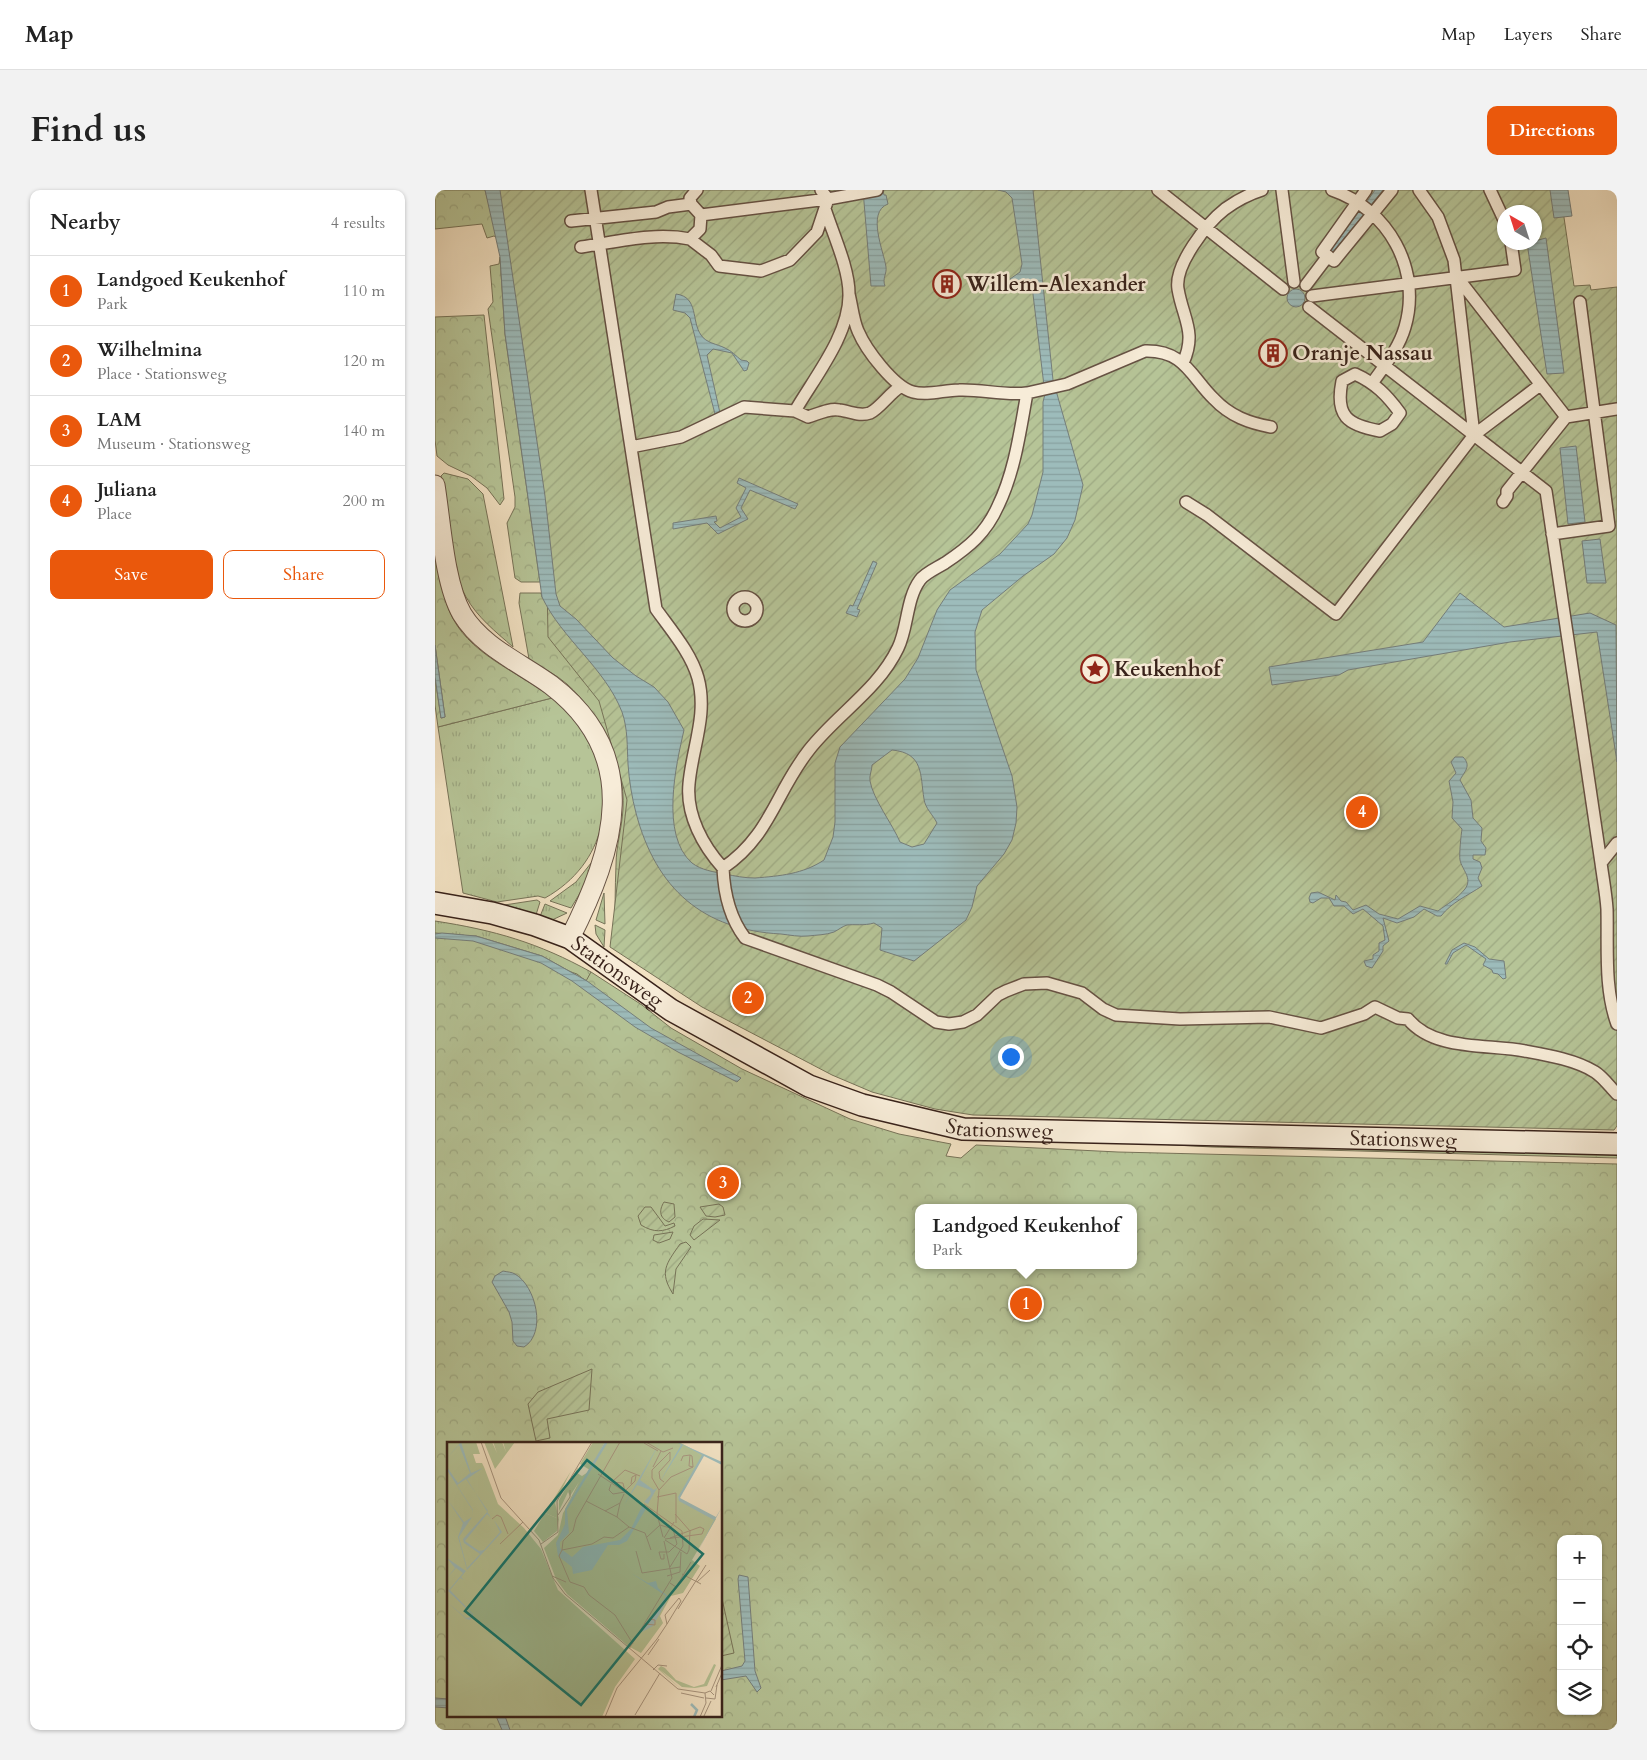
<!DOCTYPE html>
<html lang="en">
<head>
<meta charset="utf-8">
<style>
  body { margin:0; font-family:Cardo,serif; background:#f2f2f2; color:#222 }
  .controls { position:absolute; right:15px; bottom:15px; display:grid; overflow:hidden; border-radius:10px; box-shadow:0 1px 4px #0004 }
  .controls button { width:45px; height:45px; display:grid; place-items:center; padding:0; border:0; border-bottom:1px solid #e0e0e0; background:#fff; color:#222; font:25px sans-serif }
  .compass { position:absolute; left:1062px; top:15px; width:45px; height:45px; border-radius:50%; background:#fff; box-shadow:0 1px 4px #0004; rotate:321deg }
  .you { position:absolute; left:575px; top:866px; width:18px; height:18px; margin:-12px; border:4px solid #fff; border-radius:50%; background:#1a73e8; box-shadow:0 0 0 8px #1a73e833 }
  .badge { display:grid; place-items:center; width:32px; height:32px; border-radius:50%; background:#ea580c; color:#fff; font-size:16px; font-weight:700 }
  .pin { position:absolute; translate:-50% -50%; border:2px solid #fff; box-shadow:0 1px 5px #0006 }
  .popup { position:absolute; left:480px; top:1014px; width:222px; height:65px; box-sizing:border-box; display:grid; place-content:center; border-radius:10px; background:#fff; filter:drop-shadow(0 1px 4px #0005); font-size:16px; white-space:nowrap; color:#767676 }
  .popup b { font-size:19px; color:#222 }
  .popup::after { content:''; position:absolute; left:50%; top:100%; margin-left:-10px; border:10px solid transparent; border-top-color:#fff }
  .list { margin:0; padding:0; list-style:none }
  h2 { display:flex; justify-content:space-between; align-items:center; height:65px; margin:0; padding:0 20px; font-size:21px }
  h2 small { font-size:16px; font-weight:400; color:#767676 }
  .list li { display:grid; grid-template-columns:32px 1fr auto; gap:15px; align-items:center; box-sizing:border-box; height:70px; padding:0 20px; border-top:1px solid #e0e0e0 }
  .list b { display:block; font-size:19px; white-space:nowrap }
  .list p { margin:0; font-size:16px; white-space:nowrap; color:#767676 }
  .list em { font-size:16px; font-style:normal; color:#767676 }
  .actions { display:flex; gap:10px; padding:15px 20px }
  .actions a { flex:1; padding:11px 0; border:1px solid #ea580c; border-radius:10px; text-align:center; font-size:18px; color:#ea580c }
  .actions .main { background:#ea580c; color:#fff }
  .icon { flex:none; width:28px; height:28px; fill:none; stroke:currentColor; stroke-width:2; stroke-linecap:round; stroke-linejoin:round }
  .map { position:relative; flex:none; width:1182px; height:1540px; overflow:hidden; border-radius:10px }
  header { display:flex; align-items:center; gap:30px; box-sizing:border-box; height:70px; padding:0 25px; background:#fff; border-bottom:1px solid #e0e0e0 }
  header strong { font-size:24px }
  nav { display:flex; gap:28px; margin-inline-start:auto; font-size:18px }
  .intro { display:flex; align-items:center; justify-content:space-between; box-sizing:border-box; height:120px; padding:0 30px }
  h1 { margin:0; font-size:35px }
  .button { padding:12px 22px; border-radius:10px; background:#ea580c; color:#fff; font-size:18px; font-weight:700 }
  main { display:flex; gap:30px; padding:0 30px }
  aside { flex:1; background:#fff; border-radius:10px; box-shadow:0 1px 4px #0004 }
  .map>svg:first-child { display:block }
  .grass { fill:url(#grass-tufts); stroke:#777358 }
  .forest { fill:url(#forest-crowns); stroke:#777358; fill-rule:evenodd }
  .garden { fill:url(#garden-furrows); stroke:#777358; fill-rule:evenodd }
  .water { fill:url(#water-rules); stroke:#757e7b; fill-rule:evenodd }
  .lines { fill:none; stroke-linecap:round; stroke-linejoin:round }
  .pedestrian-casing { stroke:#665244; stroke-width:14 }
  .tertiary-casing { stroke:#665244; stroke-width:21 }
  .secondary-casing { stroke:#38221a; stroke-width:24 }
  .pedestrian { stroke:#f7ecd8; stroke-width:11 }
  .tertiary { stroke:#f7ecd8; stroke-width:19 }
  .secondary { stroke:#f7ecd8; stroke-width:21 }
  .labels { text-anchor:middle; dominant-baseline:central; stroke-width:5; stroke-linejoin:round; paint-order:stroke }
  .poi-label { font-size:21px; font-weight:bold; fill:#38221a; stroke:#f7ecd8; text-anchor:start }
  .street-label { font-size:21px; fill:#38221a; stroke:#f7ecd8 }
  .inset-river { fill:none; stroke:#9dbcbb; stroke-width:2.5 }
  .inset-road { fill:none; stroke:#a8957f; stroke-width:1 }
  .view { fill:#0f766e; fill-opacity:0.15; stroke:#0f766e; stroke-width:2.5 }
  .inset-edge { fill:none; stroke:#38221a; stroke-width:2.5 }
</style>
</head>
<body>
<header>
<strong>Map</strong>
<nav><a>Map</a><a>Layers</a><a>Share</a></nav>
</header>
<div class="intro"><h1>Find us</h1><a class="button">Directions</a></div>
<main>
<aside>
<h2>Nearby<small>4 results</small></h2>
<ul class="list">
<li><span class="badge">1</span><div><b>Landgoed Keukenhof</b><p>Park</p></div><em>110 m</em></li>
<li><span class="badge">2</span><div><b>Wilhelmina</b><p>Place · Stationsweg</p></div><em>120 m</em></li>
<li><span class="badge">3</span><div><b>LAM</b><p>Museum · Stationsweg</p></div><em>140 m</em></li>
<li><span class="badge">4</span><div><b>Juliana</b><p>Place</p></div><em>200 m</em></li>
</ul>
<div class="actions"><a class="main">Save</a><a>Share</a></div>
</aside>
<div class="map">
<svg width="1182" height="1540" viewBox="0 0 1182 1540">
  <defs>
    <pattern id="grass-tufts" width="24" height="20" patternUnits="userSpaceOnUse" patternTransform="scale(1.25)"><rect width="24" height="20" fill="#b6c497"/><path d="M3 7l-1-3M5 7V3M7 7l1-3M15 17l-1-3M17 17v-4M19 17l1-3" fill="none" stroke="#9da882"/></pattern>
    <pattern id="forest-crowns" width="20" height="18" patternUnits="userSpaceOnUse" patternTransform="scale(1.25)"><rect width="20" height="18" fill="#b6c497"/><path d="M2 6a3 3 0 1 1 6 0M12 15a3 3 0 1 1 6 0" fill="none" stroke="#9da882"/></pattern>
    <pattern id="garden-furrows" width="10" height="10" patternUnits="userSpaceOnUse" patternTransform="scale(1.25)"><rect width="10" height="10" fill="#b6c497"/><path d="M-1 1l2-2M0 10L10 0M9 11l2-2" fill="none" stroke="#9da882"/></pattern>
    <pattern id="water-rules" width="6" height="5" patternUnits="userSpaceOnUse" patternTransform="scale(1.25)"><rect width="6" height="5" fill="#9dbcbb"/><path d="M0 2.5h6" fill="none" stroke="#88a1a0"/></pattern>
  </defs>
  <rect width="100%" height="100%" fill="#f2e2c3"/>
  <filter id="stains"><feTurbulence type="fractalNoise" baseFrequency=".004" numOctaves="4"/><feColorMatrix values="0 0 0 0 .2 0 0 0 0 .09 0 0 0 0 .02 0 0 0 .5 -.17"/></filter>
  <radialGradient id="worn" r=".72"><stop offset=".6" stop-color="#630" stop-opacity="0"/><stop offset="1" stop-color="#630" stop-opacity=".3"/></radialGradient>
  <path class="grass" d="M117 508C130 519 141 531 150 546 185 605 171 674 110 708L103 706 62 712 28 703 3 537Z
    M160 668 151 693 136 718 115 711 141 692Z
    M169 703 170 734 161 730Z
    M102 710 105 712 100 728 63 716Z
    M110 714 132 723 117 730 104 729Z
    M0 731C59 740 104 753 156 782L152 791 107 766 41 746 0 744Z
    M160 735 170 740 169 757 161 744Z
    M704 953 1182 963V968L777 957Z"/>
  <path class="forest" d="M0 0H50L63 48 59 46 52 48 47 34 0 39Z
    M65 67 70 144 105 392H86L80 388 72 333 80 317V307L53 119 58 112 55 76 64 74Z
    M49 125 69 309 65 315 52 298 36 286 13 275 2 266 0 250V127Z
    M9 283 33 289 48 304 78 457C61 442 42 427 31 407 16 381 10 317 6 286Z
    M0 349C3 372 5 398 14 420 31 464 83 481 117 508L3 537 0 515V487L6 528 10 527 0 455Z
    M85 403H106L107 407 173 495 195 596 180 744C180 721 180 698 181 675 181 656 187 638 188 619 191 573 165 524 132 494 121 484 106 478 94 469L84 413Z
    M0 743 28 745 142 784 151 791 156 782 207 815 236 838 307 879 415 929 464 944 516 954 511 966 526 968 541 955 683 962 1182 974V1540H0ZM484 1018H698V1075H484ZM14 1254H286V1526H14ZM1126 1349H1163V1521H1126Z"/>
  <path class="garden" d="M58 0H1125L1139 96 1155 95 1156 100 1182 97V936L1179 940 538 925 500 919 437 902 397 885 267 817 175 757 192 610 164 511 113 447 112 390ZM1070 22H1100V52H1070Z
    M229 1012 239 1014 240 1027 234 1032C224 1028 224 1020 229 1012Z
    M284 1014 288 1017 290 1025 280 1027 271 1026 265 1017Z
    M210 1017H216L230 1036 239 1033 240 1036C228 1042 219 1043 206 1035L203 1026Z
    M268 1029 285 1030 259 1050 255 1045 259 1036Z
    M238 1042 235 1049 224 1053 218 1050 219 1045Z
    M251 1052 256 1057 241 1079 238 1104C224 1082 231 1074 245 1054Z
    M157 1179 154 1220 112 1229 115 1248 101 1251 93 1214 103 1202Z
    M286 1404 299 1463 286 1466Z"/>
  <path class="water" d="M50 0H65L110 306 121 404 125 416 141 429 178 468 201 486 219 497 233 512 249 540C241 575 225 645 257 673 266 680 279 682 290 684 300 686 309 688 320 688 345 686 368 684 389 670L398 647 400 632V573L405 557 470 489 483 468 502 420 515 400 565 364 593 334 597 325 608 282V212L610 204 597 96 591 91 577 92 575 89 585 82 587 74 577 8 571 2 563 0H598L618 190 648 295 640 330 632 348 619 364 588 386 547 420 540 442 541 480 577 586 582 617 581 633 577 650 569 664 542 696 537 717 531 730 479 771 445 760 447 738 439 733C429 736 419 734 412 735 408 736 403 740 399 742 391 745 381 745 373 746 364 747 355 745 346 744 268 740 221 699 201 623 197 608 194 590 193 574 192 557 193 539 187 522 170 478 127 449 107 407L70 144 65 67ZM457 560C489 563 485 585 489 609 490 618 498 625 502 633L489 654 477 657 465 652C458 635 438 609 435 591 434 586 437 580 437 575Z
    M428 0H448L449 5H451L453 14C431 22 449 62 451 77 452 84 447 88 450 96H436Z
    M940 0H948L935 16 931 13Z
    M1115 0H1133L1137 26 1119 28Z
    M925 20 930 23 897 63 895 61Z
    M1111 48 1129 183 1112 184 1092 53Z
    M852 108a9 9 0 1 1 18 0a9 9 0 1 1-18 0Z
    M241 104C264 107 256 131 266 145 271 153 282 154 290 158 297 161 301 166 306 170L312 171 314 173 312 180 309 181 297 163 278 159 272 165 285 223 280 224 255 128 250 123 238 120Z
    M1141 256 1150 332 1133 334 1125 258Z
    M304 288 363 314 360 319 315 300 306 318 313 329 283 344 272 333 238 339V333L281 326 282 331 279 332 285 338 306 327 301 318 311 298 302 293Z
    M1165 349 1171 393H1152L1147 351Z
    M438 371 442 373 422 419 425 420 422 427 411 423 415 415 418 416Z
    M1025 403 1069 437 1155 423 1181 435 1182 572 1162 442 1075 452 913 480 904 485 837 495 834 477 988 452Z
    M0 455 10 527 6 528 0 487Z
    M1020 567H1028C1037 576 1029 582 1025 590L1036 610 1038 628 1047 638 1046 651 1051 658 1050 665H1038V669L1045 672 1047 678 1043 688 1047 696C1032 706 1017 712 1006 726H1002L989 719 979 727 962 733 948 728 954 751 948 756V761L937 778 931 776 929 771 938 769V765L944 761V753L950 750 948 736 928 719 918 724 909 716H899L894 708H886L878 713 875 712 874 708 876 703 883 702 900 710 901 705 906 711 911 712 918 720 931 715 944 724 963 729 985 716 1003 721C1012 714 1022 709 1030 699 1038 688 1027 680 1025 670 1024 665 1026 645 1027 639L1017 628 1018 612 1014 591 1021 583 1016 572Z
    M7 743 41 746 107 766 152 791 216 838 306 888 302 892 243 862 200 837 137 791 106 773 38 751 0 748V744Z
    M1029 753 1040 757 1054 769 1069 771 1071 788 1068 789 1063 784 1058 783 1057 780 1048 775 1051 769 1031 755 1018 763 1012 774H1010L1017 760Z
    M68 1081C72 1082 77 1082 80 1084 101 1096 112 1143 89 1157L82 1156 78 1151 77 1132 74 1122 57 1092 60 1086Z
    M304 1385 313 1387 320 1481 326 1498 322 1502 311 1486 286 1490V1481L307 1476 310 1471 303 1389Z
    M0 1508 14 1509V1518L0 1517Z
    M61 1526H70L75 1540H67Z"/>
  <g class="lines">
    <defs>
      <path id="pedestrian" d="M156 0 221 419C236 440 256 463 263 488 273 525 257 558 254 594 251 625 268 656 288 678
        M723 0 848 99
        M847 0 859 92
        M897 0C953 19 987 79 970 137 964 158 950 175 938 192
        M931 0 887 62 899 71 957 0
        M984 0 1003 27 1019 70 1039 245
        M1055 0 1070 32
        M256 14 255 8 262 0
        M266 25 393 9 442 0
        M136 31 221 22 233 17 256 14 266 25 265 39 255 49 276 65 284 76 326 81 355 70 382 42 393 9 386 0
        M146 57C182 52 219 42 255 49
        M1022 87 1131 227 1072 301V306L1068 312
        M871 95 893 66
        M414 104C417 116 418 130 423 141 431 160 459 197 478 202 493 206 509 200 524 200 547 199 569 206 592 203
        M877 106 1080 80 1076 52
        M874 117 1111 301 1166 673C1168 688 1171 704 1172 719 1173 757 1169 798 1182 834
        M748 173C762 142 748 129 743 99 739 75 772 33 790 19 801 11 814 4 827 0
        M920 184C940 193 952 205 965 223L957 234 945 241C912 235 900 226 907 191Z
        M360 221C379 188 415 144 414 104 414 78 398 44 390 19
        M1131 227 1182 219
        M836 237C814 233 795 226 779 209 756 187 750 160 710 161L632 194 592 203C585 241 580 281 563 316 551 343 534 357 510 373 502 378 490 383 485 390 471 409 473 438 463 458 443 500 402 524 374 560 340 603 336 645 288 678 289 702 294 727 310 748L442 795 456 802 501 832 514 834 528 832 542 825 563 805 571 801 589 794 612 793 647 803 668 819 681 825 745 829 834 827 886 838 929 824 940 817 963 828 973 829C999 861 1053 854 1090 861 1112 865 1141 870 1160 882 1168 887 1175 897 1182 904
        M196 257 246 247 309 217 360 221 373 227C383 224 394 218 404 220 415 221 424 227 435 223 445 218 455 203 465 197
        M751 312 772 325 901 424 1039 245 1105 195
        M1117 344 1174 336 1145 112
        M298 419a12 12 0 1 1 24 0a12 12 0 1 1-24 0Z
        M1166 673 1182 653"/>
      <path id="tertiary" d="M0 295C6 331 9 393 27 424 47 457 86 473 116 495 209 566 180 659 135 748"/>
      <g id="secondary">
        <path id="s1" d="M0 713 57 723 100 735 135 748 236 820 374 896 427 915 528 939 1182 954"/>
      </g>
    </defs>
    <use href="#pedestrian" class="pedestrian-casing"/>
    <use href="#tertiary" class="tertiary-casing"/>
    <use href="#secondary" class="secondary-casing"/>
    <use href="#pedestrian" class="pedestrian"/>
    <use href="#tertiary" class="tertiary"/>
    <use href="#secondary" class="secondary"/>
  </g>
  <defs>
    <symbol id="building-ring" viewBox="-11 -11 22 22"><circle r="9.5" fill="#f7ecd8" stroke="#8f2418" stroke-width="1.5"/><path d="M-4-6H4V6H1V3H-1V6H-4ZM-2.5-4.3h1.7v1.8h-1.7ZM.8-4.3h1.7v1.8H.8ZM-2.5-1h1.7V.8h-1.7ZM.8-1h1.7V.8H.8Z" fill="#8f2418"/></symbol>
    <symbol id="sight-ring" viewBox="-11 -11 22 22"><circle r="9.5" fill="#f7ecd8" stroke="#8f2418" stroke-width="1.5"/><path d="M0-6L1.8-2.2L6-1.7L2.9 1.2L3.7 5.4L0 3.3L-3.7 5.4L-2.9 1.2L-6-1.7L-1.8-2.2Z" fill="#8f2418"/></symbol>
  </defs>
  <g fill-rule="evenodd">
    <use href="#building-ring" x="496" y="78" width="32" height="32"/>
    <use href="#building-ring" x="822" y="147" width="32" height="32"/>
    <use href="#sight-ring" x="644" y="463" width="32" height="32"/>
  </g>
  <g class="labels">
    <g class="poi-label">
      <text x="531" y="94">Willem-Alexander</text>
      <text x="857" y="163">Oranje Nassau</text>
      <text x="679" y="479">Keukenhof</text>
    </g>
    <g class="street-label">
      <text stroke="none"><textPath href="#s1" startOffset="198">Stationsweg</textPath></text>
      <text stroke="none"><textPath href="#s1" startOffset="618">Stationsweg</textPath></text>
      <text stroke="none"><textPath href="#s1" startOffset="1022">Stationsweg</textPath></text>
    </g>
  </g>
  <g transform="translate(12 1252)">
    <rect width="275" height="275" fill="#f2e2c3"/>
    <path d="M98 71 112 77 110 89 96 100 87 89ZM267 222 269 223 260 244 248 246 235 245 212 227 236 249 211 227 214 224 218 226 229 238 247 245 257 242Z" fill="#b6c497"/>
    <path d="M0 0H29L33 12H26L29 21H35L37 25 51 62 77 86 94 107 111 148 188 217 168 245 155 275H0ZM37 0H45L50 11 46 0H55L59 10 56 0H68L48 27ZM146 0H158L143 28 133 22ZM131 25 130 31 135 34 141 30 119 65 132 40 123 54 121 50 112 69V58ZM124 29 108 61 112 77 98 71Z" fill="#b6c497"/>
    <path d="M159 0H232L256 13 231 56 269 77 245 118 253 124 236 151 224 154 213 174 216 181 194 211 181 204 120 152 109 137 97 106 111 93 116 71Z" fill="#b6c497"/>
    <path d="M14 0 24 31 36 26 20 37 44 76 40 72 18 99 32 109 37 108 53 90 47 78 55 90 20 128 11 95 16 81 0 57 17 80 25 75 26 69 0 28V25L11 41 23 31 12 3 0 16ZM19 37 41 69 16 97 17 101 33 112 20 126 12 95 25 75 26 68 10 43ZM158 0H161L120 68 122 91 113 100V106L125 115 136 105 173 98 184 87 196 62 200 65 180 99 172 103H161L145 128 126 132 125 125 111 114 109 101 118 82V67ZM213 0 193 38 207 48 210 46 201 62 197 60 204 52 203 48 190 43 177 63ZM230 0 275 20V23L257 14 233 56 269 75 275 65 250 111 267 78 232 59 231 55 255 13 236 3 211 43 234 3ZM0 116 19 129 14 135 17 138 13 136 3 148 26 172V174L23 178 19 177 0 160 19 176 24 175 25 172 1 149 16 131 9 126 0 136 8 126ZM184 131 201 141 209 139 211 146 222 155 206 184 195 190 219 154Z" fill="#9dbcbb" fill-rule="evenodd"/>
    <path class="inset-river" d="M244 262 250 268 247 275"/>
    <path class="inset-road" d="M34 0 54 56 92 98 106 136 118 152 231 247 258 251M199 0 216 10 226 6M197 1 211 9M234 19 236 14 243 13 245 14 246 25 242 24 243 13M206 25 214 9M151 32 184 54M166 39 178 28 193 34M164 40 176 41 178 50 166 52 162 48 164 42M217 40 213 37 212 30 223 18V10M179 48 188 39 189 33 185 35 184 42M212 48 205 36V28L223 10M210 55 229 51V81M139 59 170 75M173 61 170 75 182 85M197 62 235 89 236 104 223 125M158 69 173 61 177 52M111 73 123 55V48M45 77 50 73 54 75 61 92M200 95 213 83 226 87 230 102 222 110H212L214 117H217V112M216 95 210 72 212 48 224 35 246 25M217 96 227 80M218 97 255 92 257 87 253 85 223 96M218 98 240 112 242 108 243 89 228 72M53 102 76 80M94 102 111 90 110 59 145 0M115 108 116 99 126 89 129 77 173 0M189 109 195 131 233 125M235 132 254 142M105 134 119 140M220 134 233 130 234 110M250 140 263 128M223 141 229 145 244 120M231 167 259 123M198 182 208 183V178L202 177M186 202 168 173 142 153 137 145 123 140 112 114 115 108 145 102 157 95 166 96 182 85 198 91 204 108M182 207 225 136 217 99M201 213 212 197M206 228 211 223 220 224M269 245 275 231M264 249 275 223M234 251 257 256M259 256 268 257 270 243M188 273 213 231M257 274 264 259M158 275 170 246 210 197 220 182 234 159 232 156 218 173 220 182M253 275 259 261 258 251 263 249 267 253"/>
    <path class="view" d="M140 18 256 112 134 263 18 169Z"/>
    <rect width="275" height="275" class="inset-edge"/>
  </g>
  <rect width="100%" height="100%" filter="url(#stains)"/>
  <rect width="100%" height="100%" fill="url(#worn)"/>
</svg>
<div class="controls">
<button>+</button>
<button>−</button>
<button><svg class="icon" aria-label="locate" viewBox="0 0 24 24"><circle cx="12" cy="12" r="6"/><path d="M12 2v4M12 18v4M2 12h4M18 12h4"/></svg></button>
<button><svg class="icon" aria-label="layers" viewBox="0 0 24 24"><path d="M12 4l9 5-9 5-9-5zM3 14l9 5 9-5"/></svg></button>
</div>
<svg class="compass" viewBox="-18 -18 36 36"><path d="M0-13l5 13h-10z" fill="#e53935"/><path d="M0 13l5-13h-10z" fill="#767676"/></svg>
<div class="you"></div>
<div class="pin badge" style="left:591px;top:1114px">1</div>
<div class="popup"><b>Landgoed Keukenhof</b>Park</div>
<div class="pin badge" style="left:313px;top:808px">2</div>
<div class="pin badge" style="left:288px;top:993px">3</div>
<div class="pin badge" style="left:927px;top:622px">4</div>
</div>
</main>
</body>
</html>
